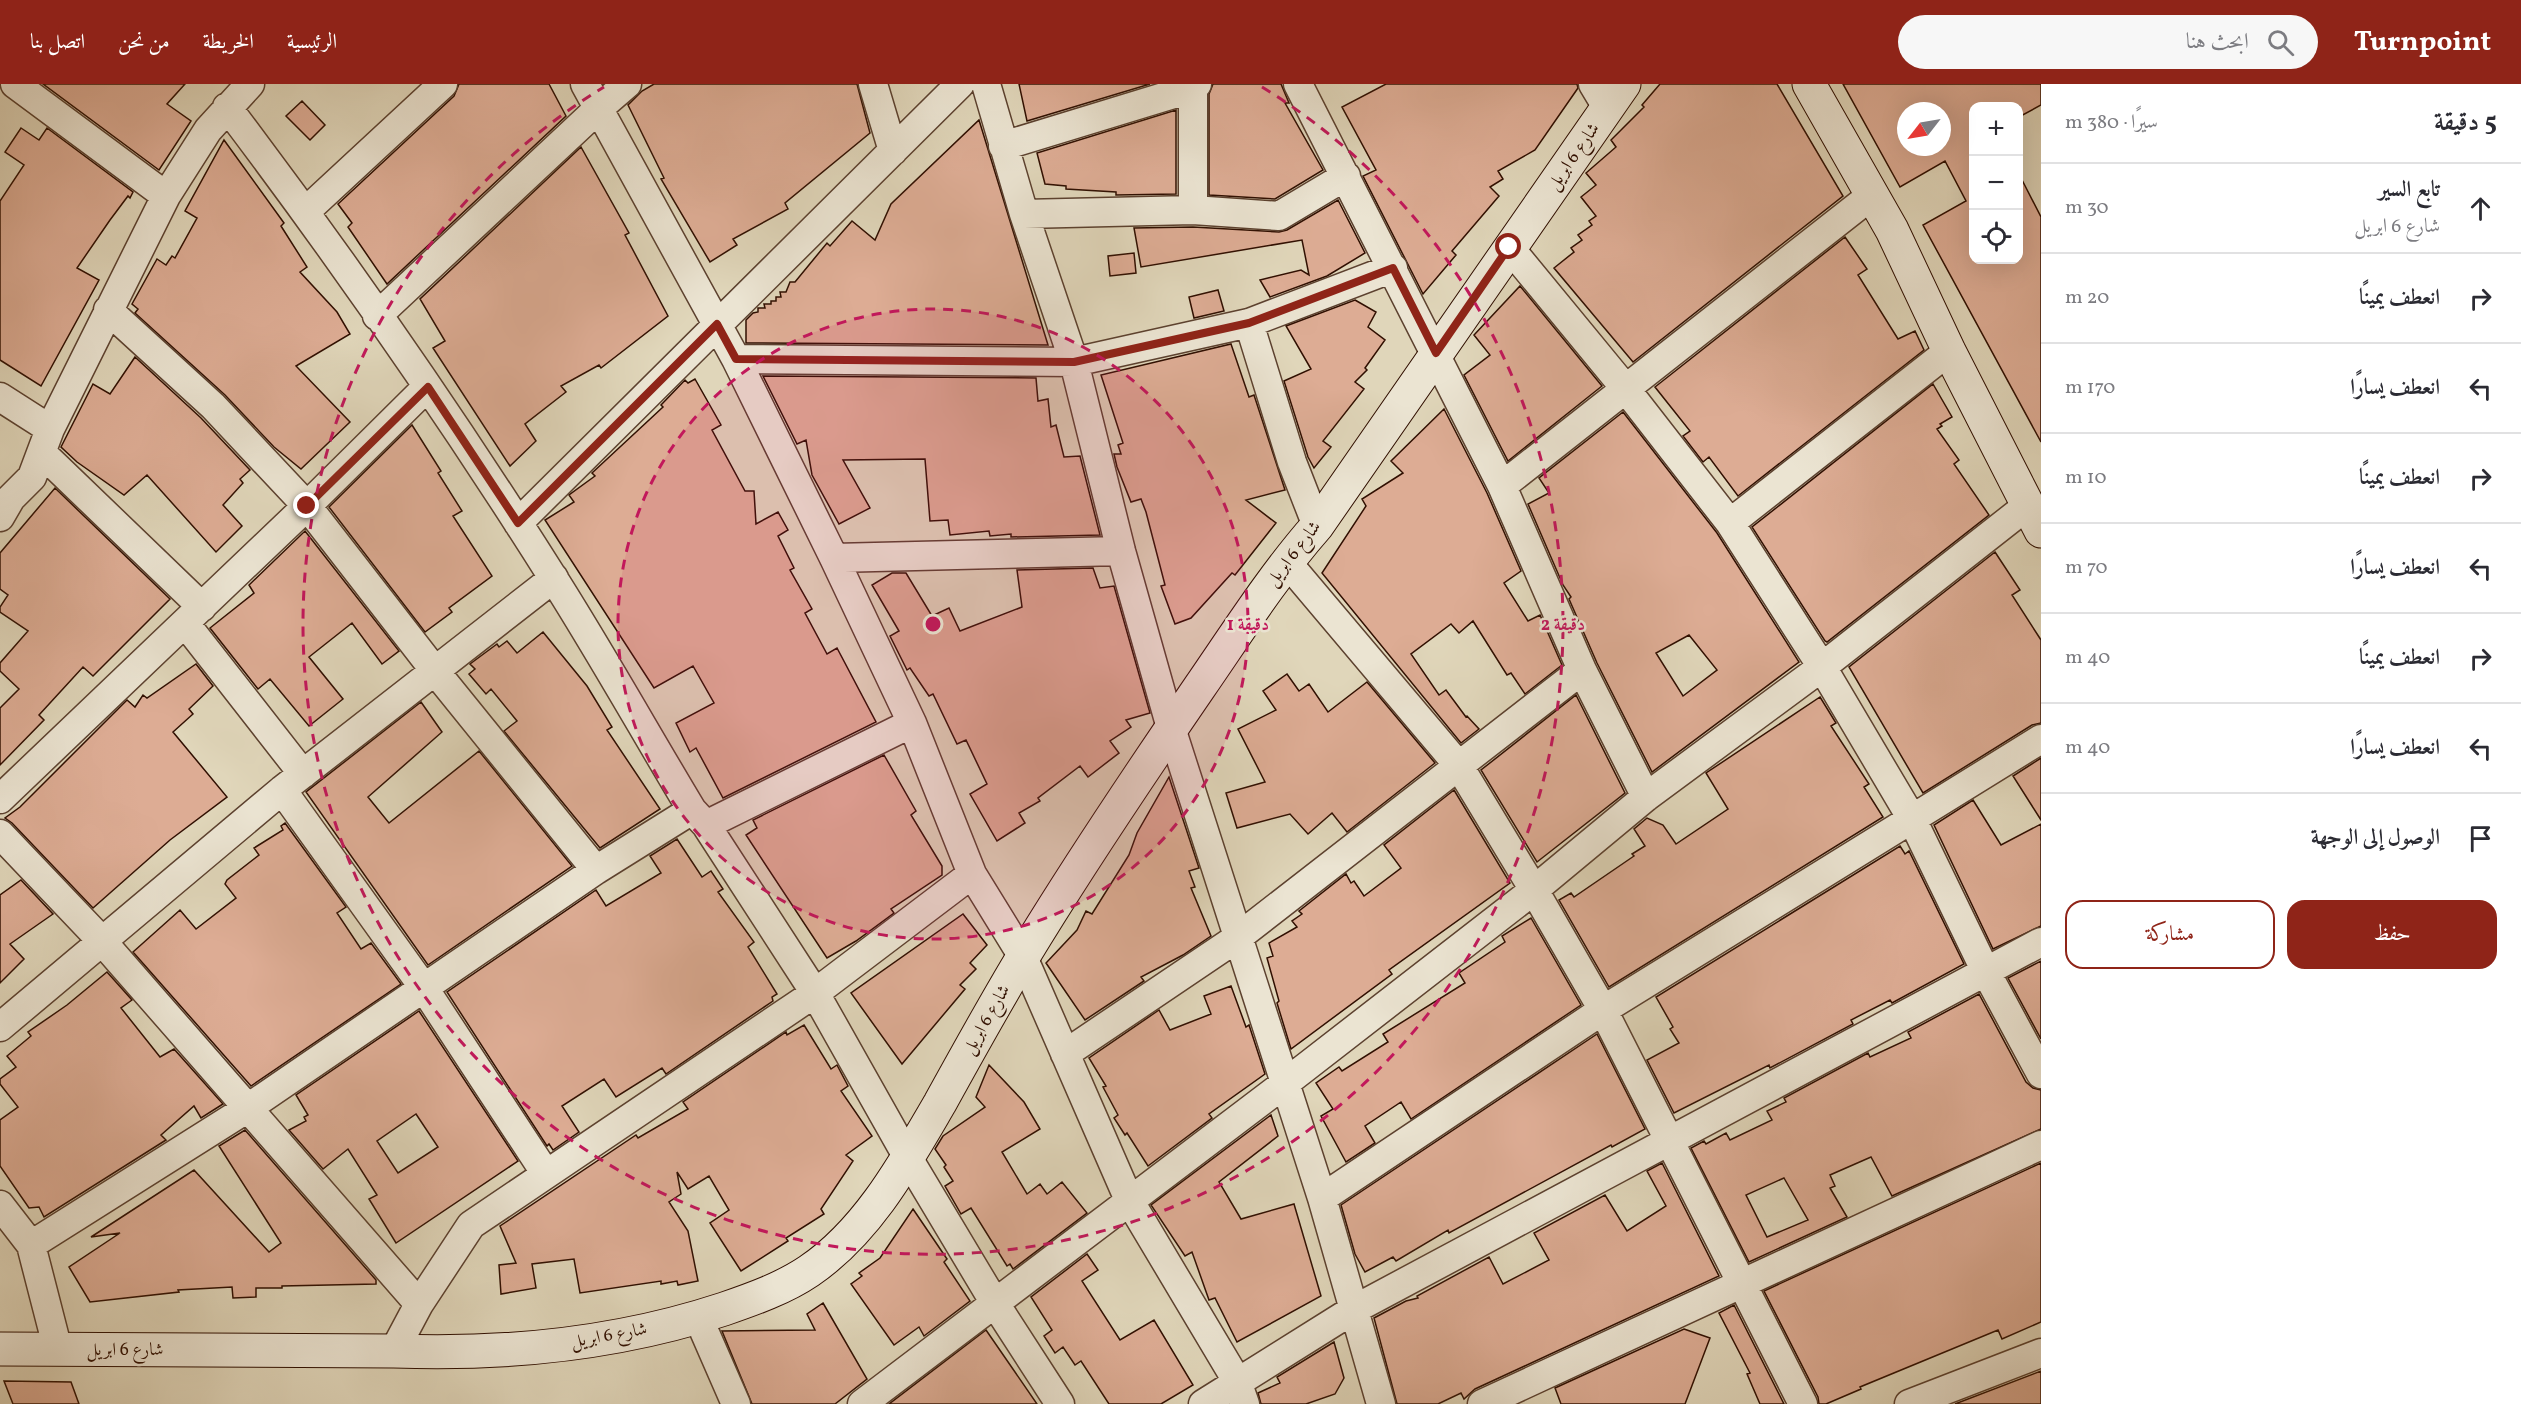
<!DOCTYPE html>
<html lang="ar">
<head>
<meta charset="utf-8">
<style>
  body { margin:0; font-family:Vollkorn,Amiri,serif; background:#f7f7f7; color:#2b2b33; direction:rtl }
  .controls { position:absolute; right:18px; top:18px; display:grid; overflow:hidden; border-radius:12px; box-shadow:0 6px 24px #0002 }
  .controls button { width:54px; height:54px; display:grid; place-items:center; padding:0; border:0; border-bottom:2px solid #e1e1e2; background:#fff; color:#2b2b33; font:30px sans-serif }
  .compass { position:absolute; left:1897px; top:18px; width:54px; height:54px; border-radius:50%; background:#fff; box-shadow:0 6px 24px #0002; rotate:239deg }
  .stop { position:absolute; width:18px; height:18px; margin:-14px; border:4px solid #8f2418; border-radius:50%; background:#fff }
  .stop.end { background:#8f2418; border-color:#fff; box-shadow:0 2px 6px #0008 }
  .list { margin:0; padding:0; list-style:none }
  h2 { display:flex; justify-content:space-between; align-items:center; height:78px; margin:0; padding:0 24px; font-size:26px }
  h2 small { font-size:20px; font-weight:400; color:#7c7c81 }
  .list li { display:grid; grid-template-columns:39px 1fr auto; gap:18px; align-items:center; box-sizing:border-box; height:90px; padding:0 24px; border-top:2px solid #e1e1e2 }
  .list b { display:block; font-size:22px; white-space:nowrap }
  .list p { margin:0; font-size:20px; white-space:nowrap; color:#7c7c81 }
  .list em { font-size:20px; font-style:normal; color:#7c7c81 }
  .actions { display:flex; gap:12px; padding:18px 24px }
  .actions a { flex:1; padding:14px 0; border:2px solid #8f2418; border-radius:18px; text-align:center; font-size:21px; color:#8f2418 }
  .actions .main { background:#8f2418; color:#fff }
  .icon { flex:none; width:33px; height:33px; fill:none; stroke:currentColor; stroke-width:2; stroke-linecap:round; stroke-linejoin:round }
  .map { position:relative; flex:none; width:2041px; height:1320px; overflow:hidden; direction:ltr }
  header { display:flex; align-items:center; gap:36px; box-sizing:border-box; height:84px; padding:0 30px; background:#8f2418; color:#fff }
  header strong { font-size:28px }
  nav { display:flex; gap:33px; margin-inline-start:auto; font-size:21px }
  .search { width:420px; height:54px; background:#f7f7f7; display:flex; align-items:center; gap:15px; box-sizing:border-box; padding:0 21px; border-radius:33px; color:#7c7c81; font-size:22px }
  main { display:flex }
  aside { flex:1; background:#fff }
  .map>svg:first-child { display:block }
  .building { fill:#ddac94; stroke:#300f01; stroke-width:1.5; fill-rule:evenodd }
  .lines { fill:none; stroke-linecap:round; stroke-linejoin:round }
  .street-casing { stroke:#5c412f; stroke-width:31 }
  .secondary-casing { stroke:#300f01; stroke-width:35 }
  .street { stroke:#ebe4d2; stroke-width:28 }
  .secondary { stroke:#ebe4d2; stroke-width:33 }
  .route { stroke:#8f2418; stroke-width:8 }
  .ring { fill:none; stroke:#c2185b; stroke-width:3; stroke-dasharray:10 8 }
  .labels { text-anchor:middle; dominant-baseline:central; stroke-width:5; stroke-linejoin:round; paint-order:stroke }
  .street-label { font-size:18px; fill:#300f01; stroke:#ebe4d2 }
  .centre { fill:#c2185b; stroke:#ebe4d2; stroke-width:3 }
  .ring-label { font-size:18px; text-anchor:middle; font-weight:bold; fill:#c2185b; stroke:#ebe4d2; stroke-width:5; stroke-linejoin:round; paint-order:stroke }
</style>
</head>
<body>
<header>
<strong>Turnpoint</strong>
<div class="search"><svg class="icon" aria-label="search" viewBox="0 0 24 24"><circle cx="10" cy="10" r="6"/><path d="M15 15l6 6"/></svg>ابحث هنا</div>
<nav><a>الرئيسية</a><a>الخريطة</a><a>من نحن</a><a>اتصل بنا</a></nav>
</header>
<main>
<aside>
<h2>5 دقيقة<small>سيرًا · 380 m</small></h2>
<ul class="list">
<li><svg class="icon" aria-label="ahead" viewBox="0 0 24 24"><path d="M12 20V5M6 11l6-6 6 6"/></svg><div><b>تابع السير</b><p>شارع 6 ابريل</p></div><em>30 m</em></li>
<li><svg class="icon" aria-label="right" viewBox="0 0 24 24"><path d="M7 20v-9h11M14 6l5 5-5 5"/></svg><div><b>انعطف يمينًا</b></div><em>20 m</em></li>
<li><svg class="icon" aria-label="left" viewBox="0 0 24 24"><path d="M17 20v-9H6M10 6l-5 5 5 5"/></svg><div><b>انعطف يسارًا</b></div><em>170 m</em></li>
<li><svg class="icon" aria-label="right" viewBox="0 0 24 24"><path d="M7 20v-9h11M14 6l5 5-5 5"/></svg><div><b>انعطف يمينًا</b></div><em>10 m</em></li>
<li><svg class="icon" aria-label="left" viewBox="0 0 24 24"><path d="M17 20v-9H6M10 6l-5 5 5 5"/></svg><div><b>انعطف يسارًا</b></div><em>70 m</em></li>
<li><svg class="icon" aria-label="right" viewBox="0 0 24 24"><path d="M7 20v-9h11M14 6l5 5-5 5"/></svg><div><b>انعطف يمينًا</b></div><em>40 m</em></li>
<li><svg class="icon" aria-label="left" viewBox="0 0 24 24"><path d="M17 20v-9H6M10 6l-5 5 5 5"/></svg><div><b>انعطف يسارًا</b></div><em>40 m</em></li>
<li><svg class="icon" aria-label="arrive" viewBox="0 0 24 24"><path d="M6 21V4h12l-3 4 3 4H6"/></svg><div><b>الوصول إلى الوجهة</b></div></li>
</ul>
<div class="actions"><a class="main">حفظ</a><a>مشاركة</a></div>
</aside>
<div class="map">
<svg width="2041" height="1320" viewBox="0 0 2041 1320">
  <rect width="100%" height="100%" fill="#e0d6ba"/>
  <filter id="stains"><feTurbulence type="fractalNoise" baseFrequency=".00333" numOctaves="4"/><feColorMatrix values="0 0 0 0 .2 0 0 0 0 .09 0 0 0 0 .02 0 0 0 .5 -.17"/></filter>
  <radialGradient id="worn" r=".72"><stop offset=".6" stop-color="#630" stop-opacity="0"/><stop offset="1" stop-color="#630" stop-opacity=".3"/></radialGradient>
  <path class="building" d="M43 0H185L167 20 191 37 159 86Z
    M459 0H549L566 32 387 200 348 143 352 139 338 120 454 12Z
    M654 0H857L870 49 785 119 788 125 733 155 737 161 710 178 661 95 664 94 628 21 642 7Z
    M1019 0H1150L1027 37Z
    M1213 0H1281L1289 19H1285L1323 86 1275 115 1209 111V10Z
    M1386 0H1577L1578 4 1535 66 1498 87 1503 95 1490 103 1499 112 1452 167 1456 171 1423 210 1363 92 1376 86 1342 23Z
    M1660 0H1777L1843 112 1633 278 1554 184 1574 168 1571 164 1582 156 1578 151 1592 141 1589 137 1596 132 1581 113 1596 101 1586 89 1616 63 1611 56 1644 23 1642 21Z
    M1843 0H2041V21L2019 33V22H1974V176H2019V90L2041 133V358L1923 141 1966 117 1945 77 1900 103ZM1906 27H1942V63H1906Z
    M302 17 325 41 310 56 286 32Z
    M1176 26V110L1116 111V108L1066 105V102L1045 100 1037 69Z
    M979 36 1048 261 746 259V236L753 229 758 228V224H765L764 220H771V217H776V213H781L780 208H786L790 198H795L827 159 830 162 852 137 875 156 891 120Z
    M21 44 39 56 47 44 133 108 130 114 128 112 110 136 77 184 99 196 41 302 0 276V117L24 81 5 68Z
    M224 56 284 139 281 142 307 183 300 188 337 228 350 250 296 282 350 338 301 385 274 363 225 311 135 229 138 225 132 220 157 175 166 181 172 172 175 174 197 134 185 127Z
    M581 63 629 149 625 151 668 232 601 284 599 281 561 302 566 308 525 340 536 357 510 382 433 264 445 257 420 215Z
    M1338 116 1365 169 1327 192 1270 213 1260 196 1301 186 1309 191 1302 156 1141 183 1134 144 1193 143 1279 148 1287 146Z
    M1845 153 1867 185 1858 191 1898 255 1915 247 1924 266 1738 412 1709 373 1703 378 1683 352 1690 347 1655 303Z
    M1134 169 1136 189 1110 192 1108 172Z
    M1520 202 1602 302 1508 377 1464 291 1490 271 1474 251Z
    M1218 206 1224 227 1194 234 1189 213Z
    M1355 216 1376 228 1368 243 1385 256 1365 284 1367 286 1355 298 1364 305 1323 357 1331 363 1314 384 1308 373 1284 297 1311 285 1286 242Z
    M1231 260 1249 313 1254 311 1285 406 1246 416 1276 439 1235 491 1232 489 1191 534 1175 540 1161 502 1165 501 1146 428 1141 415 1131 418 1117 383 1114 370H1121L1118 361 1123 359 1101 291Z
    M135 273 201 334 250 386 240 395 243 399 223 421 242 442 216 468 147 391 124 411 77 378 61 363 93 300 110 310Z
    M763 292 1036 294 1038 317 1048 315 1051 343 1056 341 1064 373 1080 372 1100 451 1011 453V450L990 452 989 447 950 451 948 436 930 437 925 375 843 376 870 424 839 440 812 391 806 356 797 360Z
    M695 295 721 341 712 346 745 407H754L756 440 778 428 788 446 778 452 794 484 790 486 812 525 805 529 827 570 837 564 876 638 723 714 696 664 690 668 676 639 714 619 693 582 654 604 545 436 574 418 569 411 595 392 592 389 663 323 661 321 685 296 688 299Z
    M1933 300 1952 333 1940 340 1942 342 1937 345 1959 376 1954 380 1989 431 1827 558 1825 557 1752 443Z
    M1444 325 1487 409 1521 487 1504 499 1528 537 1540 531 1562 581 1525 610 1511 589 1507 591 1473 537 1459 549 1451 540 1411 570 1439 611 1446 606 1466 633 1467 632 1479 645 1461 659 1322 489 1366 422 1362 415 1403 389 1391 377Z
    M1623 328 1717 449 1799 578 1652 688 1597 579 1569 515 1571 513 1563 501 1528 420 1549 409 1539 394ZM1689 551 1717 586 1683 612 1656 569Z
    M412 341 441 387 438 389 462 427 453 432 492 492 449 524 452 528 425 548 329 423Z
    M55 404 170 515 93 592 83 583 39 631 44 636 0 681V624L19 605 0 587V579L28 547 0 528V523L8 511 0 505V469Z
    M305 447 399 567 382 580 352 539 309 573 343 615 309 642 270 595 258 605 210 544 254 509 249 501Z
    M1995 468 2020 506 2012 511 2041 556V639L2032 641 1923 709 1849 583Z
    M1093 484 1100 504 1114 502 1150 629 1126 636 1131 643 1110 657 1119 669 1088 693 1080 682 1038 714 1040 717 1019 729 1025 739 997 757 970 710 987 700 966 656 957 660 933 610 929 612 910 584 907 586 890 552 899 547 872 501 892 489H906L932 532 949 524 960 547 1022 523 1017 486Z
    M543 548 587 602 612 643 607 646 660 725 600 764 504 647 517 637 491 605 486 610 469 590 475 585 470 580 497 560 499 563 507 557 517 569Z
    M196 580 213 602 189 625 193 630 173 648 227 713 170 756 93 824 12 739 5 734 20 723 127 616 135 623 143 611 147 614Z
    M1287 590 1299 607 1309 600 1328 628 1367 598 1435 679 1347 748 1332 729 1308 750 1290 730 1237 744 1226 709 1265 698 1238 645 1276 626 1263 607Z
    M1576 611 1625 709 1537 778 1481 686Z
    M1820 613 1836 639 1831 642 1869 700 1864 703 1883 733 1609 903 1559 816 1571 809 1574 813 1634 772 1632 770 1645 762 1634 745 1647 734 1663 741 1676 760 1728 725 1706 689Z
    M421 618 442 648 368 713 389 739 479 667 572 782 428 881 306 708Z
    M884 671 916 727 911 731 942 782V791L891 825 894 829 856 857 827 874 746 751 757 744 753 736Z
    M2041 674V736L2013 692Z
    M1169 693 1199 784 1189 787 1195 803 1191 804 1211 852 1183 871 1141 893 1144 897 1085 936 1046 879 1077 846 1086 827 1092 830 1129 771 1137 749Z
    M1454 706 1510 799 1389 886 1392 890 1291 965 1277 919 1279 917 1267 874 1273 872 1269 859 1297 843 1292 837 1302 830 1299 827 1346 790 1351 799 1354 797 1364 812 1401 784 1384 761Z
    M1973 716 2001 761 2041 740V842L1993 865 1934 741Z
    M285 739 346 823 337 829 361 865 371 859 401 900 251 1002 133 868 180 826 196 845 236 814 225 800 227 796 259 771 254 764 283 746 281 742Z
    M677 755 702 793 711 787 723 805 718 808 754 858 748 863 777 910 772 913 773 917 666 990 662 984 616 1013 604 995 562 1022 579 1048 553 1066 549 1060 547 1062 447 908 596 806 606 822 661 789 650 772Z
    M1900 762 1905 770 1909 767 1964 880 1892 919 1890 916 1851 936 1853 940 1770 984 1769 981 1674 1029 1647 976 1679 959 1670 945 1673 943 1656 913Z
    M21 796 53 830 10 860 24 875 0 899V811Z
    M963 830 987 861 970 879 976 885 960 901 965 905 902 980 851 909Z
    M1531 834 1581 921 1411 1035 1401 1018 1365 1042 1375 1059 1346 1078 1321 1032 1333 1025 1316 999 1339 983 1342 987 1388 958 1383 950 1465 899 1459 889 1505 858 1502 852Z
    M2041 877V955L2008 894Z
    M107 888 132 916 121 924 160 973 174 965 223 1020 201 1034 194 1022 161 1051 166 1056 44 1133 39 1123 29 1124 0 1082V1036L18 1023 0 1000V995L16 983 7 972 31 952 28 948 67 921Z
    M1231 902 1246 943 1249 941 1265 990 1209 1030 1212 1034 1148 1082 1127 1049 1125 1051 1114 1034 1118 1031 1103 1003 1106 1002 1089 974 1159 926 1170 946 1211 930 1204 912Z
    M1979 910 2026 998 2033 1004 2041 1006V1045L1892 1112 1871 1073 1830 1091 1835 1102 1830 1104 1847 1133 1749 1178 1691 1064 1704 1057 1706 1060 1726 1049 1730 1056 1772 1036 1767 1027 1786 1018 1784 1014 1868 969 1870 973 1911 954 1908 948ZM1784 1094 1808 1136 1767 1153 1746 1111Z
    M419 927 518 1077 396 1159 369 1115 377 1111 348 1065 323 1085 289 1046 306 1037 304 1033 308 1031 296 1011ZM416 1030 438 1063 398 1089 377 1057Z
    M804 941 831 985 837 981 848 1002 841 1007 872 1052 846 1071 853 1077 821 1125 824 1130 786 1154 788 1157 741 1187 710 1139 729 1126 709 1092 688 1105 677 1088 681 1110 669 1118 688 1147 698 1197 678 1201 677 1197 661 1200V1197L580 1209 574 1175 532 1180 536 1204 501 1210 499 1181 516 1179 500 1142 636 1051 638 1054 688 1025 683 1018 786 948 787 951Z
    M1597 950 1645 1045 1612 1063 1611 1061 1449 1149 1448 1146 1396 1177 1393 1173 1365 1188 1355 1170 1341 1121Z
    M989 981 1024 1018 1040 1045 1002 1068 1027 1110 1040 1100 1047 1110 1062 1098 1087 1129 1013 1185 1010 1180 1007 1182 971 1124 961 1130 945 1102 953 1097 944 1083 946 1081 935 1065 943 1052 985 1023 976 1013Z
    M1271 1031 1278 1052 1219 1098 1241 1135 1294 1120 1321 1212 1237 1258 1215 1214 1209 1216 1192 1168 1185 1172 1151 1121Z
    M245 1046 376 1196V1200L282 1202V1204H256V1213L233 1214 232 1203 178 1206 179 1208 90 1218 69 1183 120 1149 91 1153 194 1086 269 1168 281 1159 219 1062Z
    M1662 1079 1719 1192 1475 1305 1464 1315 1461 1309 1438 1320H1397L1374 1234 1406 1217 1418 1214 1417 1212 1489 1173 1503 1200 1549 1176 1534 1149 1605 1111 1627 1147 1666 1122 1647 1087Z
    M2041 1079V1238L2002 1255 1998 1246 1860 1303 1861 1305 1826 1320H1819L1818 1313 1764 1207Z
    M913 1125 947 1175 944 1178 970 1217 924 1252 919 1243 894 1261 851 1200 862 1192 859 1189 880 1174Z
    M1087 1170 1098 1186 1082 1197 1120 1256 1154 1236 1193 1301 1161 1320H1109L1081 1277 1075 1281 1063 1263 1055 1269 1044 1252 1052 1246 1031 1213Z
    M823 1219 867 1295 835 1320H752L722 1247 815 1246 807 1230Z
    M1734 1221 1784 1320H1760L1747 1290 1750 1289 1719 1229Z
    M1684 1245 1710 1254 1685 1320H1561L1555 1304Z
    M986 1246 1037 1320H889Z
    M1334 1258 1344 1294 1335 1310 1306 1320H1261L1258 1309 1280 1299 1277 1293Z
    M2041 1287V1320H1955Z
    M4 1297 71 1298 79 1320H13Z"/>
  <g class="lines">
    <defs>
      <path id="street" d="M15 0 166 112
        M585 0 736 275 834 474 912 639 972 790 1023 873 1129 1116 1237 1297 1245 1320
        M873 0 893 67
        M986 0 1024 130 1074 278 1121 467 1171 644 1322 1114 1381 1320
        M1298 0 1502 402 1582 586 1646 713
        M1593 0 1608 25
        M227 23C342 175 451 332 552 492 601 569 645 648 692 726L706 741 815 909 908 1074 996 1221 1060 1320
        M1003 62 1193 4
        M1193 126V4L1197 0
        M306 127 443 0
        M1024 130 1193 126 1279 132 1346 92
        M1509 163 1625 304 1730 439 1822 583 1912 735 1985 886 2041 990
        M108 226 213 322 307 422 435 587 596 786
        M377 232 598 25 627 0
        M1249 239 1292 378 1317 442
        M736 275 1074 278 1249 239 1393 184
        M0 313 50 345
        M42 369 202 523
        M1502 402 1872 111
        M0 433 11 414 32 393 50 345 166 112 208 46 250 0
        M518 439 960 0
        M1730 439 1949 267
        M834 474 1121 467
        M1286 477 1459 682 1534 806 1603 926 1803 1320
        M185 539 303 690
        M282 706 424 904 546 1090
        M0 715 307 422 427 303
        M706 741 912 639
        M0 750 101 856 419 1220
        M0 943 282 706 554 494
        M1065 970 1237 854 1582 586
        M1322 1114 1603 926 2041 655
        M0 1121 31 1161 58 1266
        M31 1161 248 1024 596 786 692 726
        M698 1233 736 1320
        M394 1267 419 1220 471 1141 815 909 972 790
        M862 1320 1284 1000 1534 806 1646 713 1822 583 2027 422
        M1203 1320 1353 1226 2041 858
        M1482 1320 2041 1061
        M1909 1320 2041 1269"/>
      <path id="secondary" d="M1809 0 1892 146 1949 267 2041 447
        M0 1265 394 1267C505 1271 618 1260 724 1225 753 1215 784 1204 809 1187 868 1147 905 1079 940 1019 967 970 994 921 1023 873 1078 782 1138 693 1199 604 1237 549 1273 492 1317 442L1624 0"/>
    </defs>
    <use href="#street" class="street-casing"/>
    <use href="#secondary" class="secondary-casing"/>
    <use href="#street" class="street"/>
    <use href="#secondary" class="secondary"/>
  </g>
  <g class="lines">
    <path class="route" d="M307 422 428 303 518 439 717 240 736 275 1074 278 1249 239 1393 184 1436 269 1509 163"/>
  </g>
  <circle cx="933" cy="540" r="315" fill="#c2185b" fill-opacity=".12"/>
  <g class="ring">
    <circle cx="933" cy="540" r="315"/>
    <path d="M1262 3A630 630 0 1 1 604 3"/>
  </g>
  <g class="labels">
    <g class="street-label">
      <text transform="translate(1574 73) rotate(-55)">شارع 6 ابريل</text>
      <text transform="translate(1294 470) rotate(-52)">شارع 6 ابريل</text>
      <text transform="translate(987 936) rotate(-60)">شارع 6 ابريل</text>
      <text transform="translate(609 1252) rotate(-10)">شارع 6 ابريل</text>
      <text x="125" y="1266">شارع 6 ابريل</text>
    </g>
  </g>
  <circle cx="933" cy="540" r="9" class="centre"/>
  <g class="ring-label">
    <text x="1248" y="546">1 دقيقة</text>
    <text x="1563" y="546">2 دقيقة</text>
  </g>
  <rect width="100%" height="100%" filter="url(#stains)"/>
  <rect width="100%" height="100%" fill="url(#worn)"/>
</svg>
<div class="controls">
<button>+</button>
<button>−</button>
<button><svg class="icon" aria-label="locate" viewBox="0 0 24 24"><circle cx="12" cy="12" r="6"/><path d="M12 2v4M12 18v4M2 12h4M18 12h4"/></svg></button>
</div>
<svg class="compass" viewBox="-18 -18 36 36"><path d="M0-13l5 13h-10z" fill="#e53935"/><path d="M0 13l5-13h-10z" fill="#7c7c81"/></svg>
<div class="stop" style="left:1509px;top:163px"></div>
<div class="stop end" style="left:307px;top:422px"></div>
</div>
</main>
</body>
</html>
